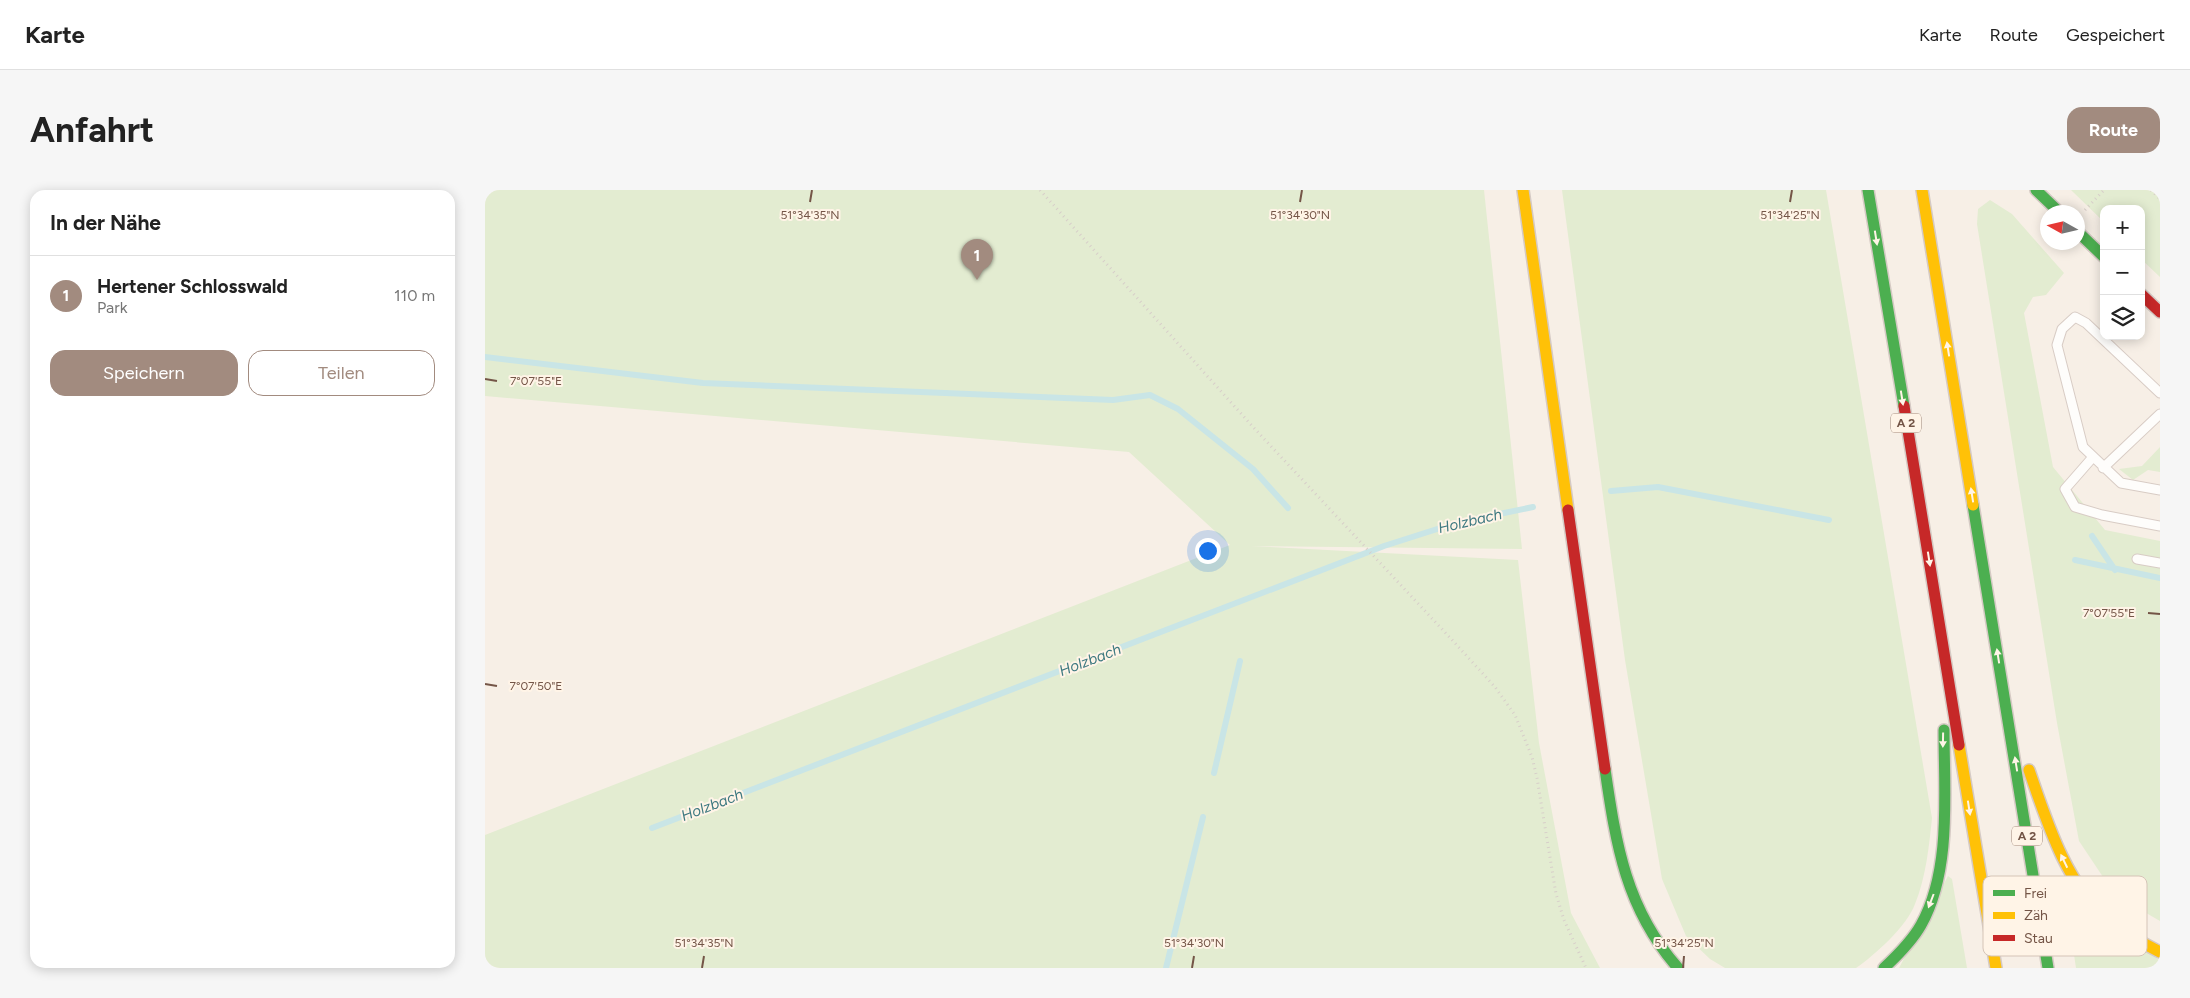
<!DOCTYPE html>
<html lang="de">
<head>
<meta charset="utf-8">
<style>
  body { margin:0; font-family:Figtree,sans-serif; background:#f6f6f6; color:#222 }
  .controls { position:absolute; right:15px; top:15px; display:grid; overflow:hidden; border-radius:10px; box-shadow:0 2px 12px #0003 }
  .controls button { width:45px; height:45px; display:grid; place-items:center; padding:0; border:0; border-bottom:1px solid #e0e0e0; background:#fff; color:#222; font:25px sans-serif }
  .compass { position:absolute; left:1555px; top:15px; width:45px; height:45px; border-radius:50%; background:#fff; box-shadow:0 2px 12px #0003; rotate:278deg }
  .you { position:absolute; left:722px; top:360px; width:18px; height:18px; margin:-12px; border:4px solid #fff; border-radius:50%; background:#1a73e8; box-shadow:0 0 0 8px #1a73e833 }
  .badge { display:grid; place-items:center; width:32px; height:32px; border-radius:50%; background:#a28b7f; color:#fff; font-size:16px; font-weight:700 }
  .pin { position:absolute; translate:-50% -41px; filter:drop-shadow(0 1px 2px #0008) }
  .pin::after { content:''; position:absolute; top:26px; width:18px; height:15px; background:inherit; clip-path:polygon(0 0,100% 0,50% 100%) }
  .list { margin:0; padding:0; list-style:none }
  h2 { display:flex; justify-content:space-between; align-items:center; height:65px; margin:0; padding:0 20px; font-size:21px }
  h2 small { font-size:16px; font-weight:400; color:#767676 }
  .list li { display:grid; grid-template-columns:32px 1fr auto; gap:15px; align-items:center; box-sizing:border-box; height:80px; padding:0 20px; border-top:1px solid #e0e0e0 }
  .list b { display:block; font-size:19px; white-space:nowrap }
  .list p { margin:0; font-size:16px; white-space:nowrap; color:#767676 }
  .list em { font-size:16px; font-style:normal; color:#767676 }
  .actions { display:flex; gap:10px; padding:15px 20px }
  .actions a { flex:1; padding:11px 0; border:1px solid #a28b7f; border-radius:15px; text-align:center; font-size:18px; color:#a28b7f }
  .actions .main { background:#a28b7f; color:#fff }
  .icon { flex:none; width:28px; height:28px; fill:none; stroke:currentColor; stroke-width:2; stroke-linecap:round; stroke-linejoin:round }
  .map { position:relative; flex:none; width:1675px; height:778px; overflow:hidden; border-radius:15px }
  header { display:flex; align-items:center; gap:30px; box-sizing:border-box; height:70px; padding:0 25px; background:#fff; border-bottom:1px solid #e0e0e0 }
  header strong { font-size:24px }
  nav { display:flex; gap:28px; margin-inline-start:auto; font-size:18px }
  .intro { display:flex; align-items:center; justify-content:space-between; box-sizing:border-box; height:120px; padding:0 30px }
  h1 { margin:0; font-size:35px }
  .button { padding:12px 22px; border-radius:15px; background:#a28b7f; color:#fff; font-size:18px; font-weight:700 }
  main { display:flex; gap:30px; padding:0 30px }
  aside { flex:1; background:#fff; border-radius:15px; box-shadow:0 2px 12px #0003 }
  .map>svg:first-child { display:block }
  .green { fill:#e3ecd1 }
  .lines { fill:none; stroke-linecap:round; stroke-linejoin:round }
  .stream { stroke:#c9e5e6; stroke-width:6 }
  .lane-casing { stroke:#d8ccc5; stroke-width:11 }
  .fast-casing { stroke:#d5cac4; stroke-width:14 }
  .slow-casing { stroke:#d5cac4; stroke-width:14 }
  .jam-casing { stroke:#d5cac4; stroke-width:14 }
  .path { stroke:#d7cec9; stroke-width:3; stroke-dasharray:1 4; stroke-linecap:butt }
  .lane { stroke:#fefdfb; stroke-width:9 }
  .fast { stroke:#4caf50; stroke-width:11 }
  .slow { stroke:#ffc107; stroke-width:11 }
  .jam { stroke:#c62828; stroke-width:11 }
  .oneway { fill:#fff4e7 }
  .ticks { fill:none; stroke:#745547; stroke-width:2 }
  .labels { text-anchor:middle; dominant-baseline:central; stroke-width:4; stroke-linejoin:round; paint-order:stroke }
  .shield { fill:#fff4e7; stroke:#9e8577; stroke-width:1 }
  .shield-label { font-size:12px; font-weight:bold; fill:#745547 }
  .water-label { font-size:15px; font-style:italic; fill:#3e7981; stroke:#fff4e7 }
  .key { fill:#fff4e7; stroke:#d5c4b7; stroke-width:1 }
  .key-label { font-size:14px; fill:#745547 }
  .ticks-label { font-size:12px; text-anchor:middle; fill:#745547; stroke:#fff4e7; stroke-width:4; stroke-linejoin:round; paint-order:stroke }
</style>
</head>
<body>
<header>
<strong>Karte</strong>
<nav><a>Karte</a><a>Route</a><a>Gespeichert</a></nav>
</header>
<div class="intro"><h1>Anfahrt</h1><a class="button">Route</a></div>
<main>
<aside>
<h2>In der Nähe<small></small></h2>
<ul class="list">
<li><span class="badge">1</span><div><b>Hertener Schlosswald</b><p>Park</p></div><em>110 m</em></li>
</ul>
<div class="actions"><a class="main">Speichern</a><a>Teilen</a></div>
</aside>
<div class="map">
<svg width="1675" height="778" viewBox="0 0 1675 778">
  <rect width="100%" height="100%" fill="#f7efe6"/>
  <path class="green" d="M0 0H999L1037 359 766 356 1033 370 1054 553 1086 723 1115 778H0V645L745 355 644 262 0 206Z
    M1077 0H1341L1447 628C1444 656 1441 687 1430 714 1422 736 1390 765 1371 778H1240L1225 769 1201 746 1177 689 1140 470Z
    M1586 0H1675V87L1656 69V19H1619V32Z
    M1505 10 1527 24 1579 83 1561 105 1548 107 1539 123 1568 277 1620 340 1675 351V731L1630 705 1594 651 1572 533 1492 34 1493 19Z
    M1675 257V282L1663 280 1648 290 1634 279 1657 276Z
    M1463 686 1467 689 1482 778H1414Z
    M1582 697 1675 771V778H1591L1579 699Z"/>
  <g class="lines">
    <path class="stream" d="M0 167 218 193 628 210 665 205 693 219 768 279 803 318
      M1126 301 1173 297 1344 330
      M1607 346 1630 380
      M1590 370 1675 388
      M729 583 755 471
      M167 638 899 356 971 333 1048 317
      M681 778 718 627"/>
    <defs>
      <path id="lane" d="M1675 203 1601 133 1590 127 1577 139 1572 155 1598 257 1636 293 1675 300
        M1608 267 1580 299 1590 317 1617 325 1675 336
        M1618 278 1675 224
        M1652 369 1675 373"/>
      <path id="fast" d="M1383 0 1419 216
        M1551 0 1574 22
        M1592 41 1619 67
        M1488 315 1563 778
        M1120 579C1131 655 1141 719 1193 778
        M1399 778C1413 765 1427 751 1436 735 1467 680 1459 601 1459 540"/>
      <path id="slow" d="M1038 0 1083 320
        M1437 0 1488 315
        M1474 555 1511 778
        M1544 580C1562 632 1580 692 1623 730 1639 743 1657 753 1675 762"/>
      <path id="jam" d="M1656 104 1675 122
        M1419 216 1474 555
        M1083 320 1120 579"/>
    </defs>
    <use href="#lane" class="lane-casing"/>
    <use href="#fast" class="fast-casing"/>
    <use href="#slow" class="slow-casing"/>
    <use href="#jam" class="jam-casing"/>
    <path class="path" d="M555 0 769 238 969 452 1010 497 1030 525 1047 567 1052 588 1071 704 1079 730 1101 778
      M1666 0 1675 9
      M1600 20 1619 0"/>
    <use href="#lane" class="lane"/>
    <use href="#fast" class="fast"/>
    <use href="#slow" class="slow"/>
    <use href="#jam" class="jam"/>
  </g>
  <defs><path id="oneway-solid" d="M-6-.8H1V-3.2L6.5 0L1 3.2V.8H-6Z" transform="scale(1.25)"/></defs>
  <g class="oneway">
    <use href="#oneway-solid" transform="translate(1391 48) rotate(81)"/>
    <use href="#oneway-solid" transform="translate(1463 159) rotate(-99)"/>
    <use href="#oneway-solid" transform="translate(1417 208) rotate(81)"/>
    <use href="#oneway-solid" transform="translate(1487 305) rotate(-99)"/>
    <use href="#oneway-solid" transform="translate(1444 369) rotate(81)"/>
    <use href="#oneway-solid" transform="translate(1513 466) rotate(-99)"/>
    <use href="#oneway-solid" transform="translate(1458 550) rotate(91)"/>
    <use href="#oneway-solid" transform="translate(1531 574) rotate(-99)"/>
    <use href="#oneway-solid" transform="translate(1484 618) rotate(81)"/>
    <use href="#oneway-solid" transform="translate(1579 671) rotate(-116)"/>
    <use href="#oneway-solid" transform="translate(1446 711) rotate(111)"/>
  </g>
  <path class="ticks" d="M325 12 327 0M815 12 817 0M1305 12 1307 0M0 189 12 191M1663 423 1675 424M0 494 12 496M217 778 219 766M707 778 709 766M1198 778 1199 766"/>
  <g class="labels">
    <g class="shield">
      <rect x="1406" y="223.5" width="30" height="19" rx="4"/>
      <rect x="1527" y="636.5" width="30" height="19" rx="4"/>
    </g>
    <g class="shield-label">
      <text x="1421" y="233">A 2</text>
      <text x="1542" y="646">A 2</text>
    </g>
    <g class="water-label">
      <text transform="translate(985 331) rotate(-13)">Holzbach</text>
      <text transform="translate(605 470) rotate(-21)">Holzbach</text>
      <text transform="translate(227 615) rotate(-21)">Holzbach</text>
    </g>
  </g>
  <rect x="1498" y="686" width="164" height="80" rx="8" class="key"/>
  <rect x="1508" y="700" width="22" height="6" fill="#4caf50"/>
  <rect x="1508" y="722" width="22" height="7" fill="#ffc107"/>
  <rect x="1508" y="745" width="22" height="6" fill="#c62828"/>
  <g class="key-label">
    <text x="1539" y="708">Frei</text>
    <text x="1539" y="730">Zäh</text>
    <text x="1539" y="753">Stau</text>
  </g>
  <g class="ticks-label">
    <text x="325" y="29">51°34'35"N</text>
    <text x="815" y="29">51°34'30"N</text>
    <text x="1305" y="29">51°34'25"N</text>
    <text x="51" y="195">7°07'55"E</text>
    <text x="1624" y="427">7°07'55"E</text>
    <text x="51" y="500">7°07'50"E</text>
    <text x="219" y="757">51°34'35"N</text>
    <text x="709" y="757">51°34'30"N</text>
    <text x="1199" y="757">51°34'25"N</text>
  </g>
</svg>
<div class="controls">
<button>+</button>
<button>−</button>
<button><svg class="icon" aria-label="layers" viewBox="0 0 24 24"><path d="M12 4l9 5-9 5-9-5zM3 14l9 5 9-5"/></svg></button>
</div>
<svg class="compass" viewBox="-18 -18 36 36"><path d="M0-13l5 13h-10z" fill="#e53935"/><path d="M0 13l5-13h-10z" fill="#767676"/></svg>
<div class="you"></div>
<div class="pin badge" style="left:492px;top:90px">1</div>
</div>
</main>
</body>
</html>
